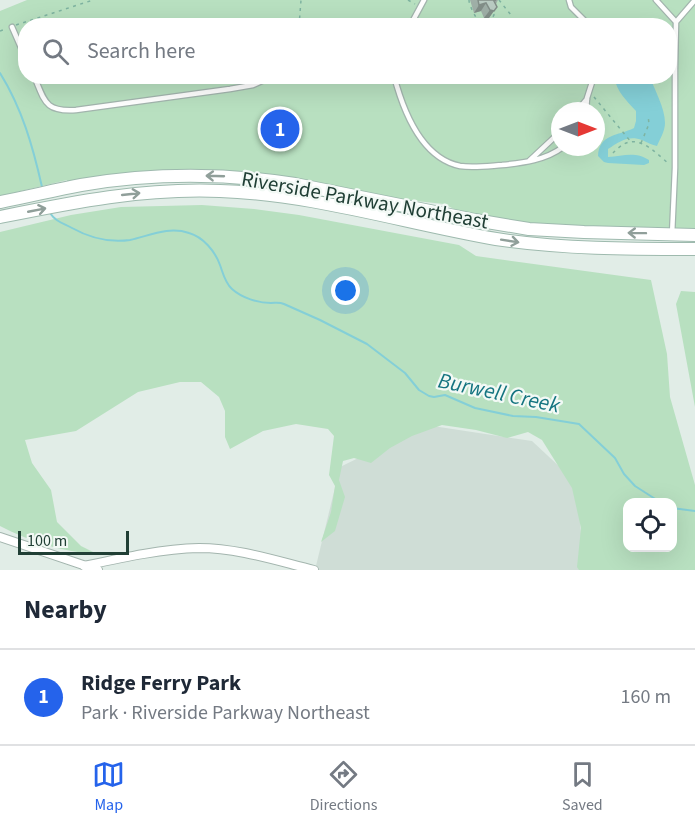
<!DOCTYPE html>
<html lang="en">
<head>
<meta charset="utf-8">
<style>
  body { margin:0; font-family:"Source Sans 3",sans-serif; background:#f2f2f3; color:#1f2937 }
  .controls { position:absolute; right:18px; bottom:18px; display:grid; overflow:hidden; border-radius:12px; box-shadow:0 6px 24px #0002 }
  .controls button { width:54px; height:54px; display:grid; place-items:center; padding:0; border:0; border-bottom:2px solid #e0e1e3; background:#fff; color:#1f2937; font:30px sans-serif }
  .compass { position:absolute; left:551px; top:102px; width:54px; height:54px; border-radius:50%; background:#fff; box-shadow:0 6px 24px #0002; rotate:90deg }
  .scale { position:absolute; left:18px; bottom:15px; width:111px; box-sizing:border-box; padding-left:6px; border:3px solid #203f35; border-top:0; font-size:16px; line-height:21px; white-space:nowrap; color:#203f35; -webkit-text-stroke:4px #f2f9f5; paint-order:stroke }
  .you { position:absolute; left:346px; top:291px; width:21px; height:21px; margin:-15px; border:4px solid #fff; border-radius:50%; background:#1a73e8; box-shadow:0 0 0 9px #1a73e833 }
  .badge { display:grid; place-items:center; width:39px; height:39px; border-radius:50%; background:#2563eb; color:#fff; font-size:20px; font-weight:700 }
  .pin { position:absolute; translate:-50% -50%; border:3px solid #fff; box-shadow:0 2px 6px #0006 }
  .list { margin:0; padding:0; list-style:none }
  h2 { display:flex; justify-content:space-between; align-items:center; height:78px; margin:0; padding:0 24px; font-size:26px }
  h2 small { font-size:20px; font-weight:400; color:#747a83 }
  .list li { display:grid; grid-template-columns:39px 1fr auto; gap:18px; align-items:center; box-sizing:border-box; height:96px; padding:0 24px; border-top:2px solid #e0e1e3 }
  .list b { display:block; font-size:22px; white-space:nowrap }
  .list p { margin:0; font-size:20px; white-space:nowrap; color:#747a83 }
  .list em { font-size:20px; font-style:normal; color:#747a83 }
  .icon { flex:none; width:33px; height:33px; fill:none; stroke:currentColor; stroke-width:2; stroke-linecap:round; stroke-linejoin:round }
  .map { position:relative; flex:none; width:695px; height:570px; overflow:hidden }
  .search { position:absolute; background:#fff; box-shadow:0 6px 24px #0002; left:18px; right:18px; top:18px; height:66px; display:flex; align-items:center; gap:15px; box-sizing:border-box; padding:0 21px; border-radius:24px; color:#747a83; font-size:22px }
  .sheet { height:174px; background:#fff }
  nav { display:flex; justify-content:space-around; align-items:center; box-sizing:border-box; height:84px; border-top:2px solid #e0e1e3; background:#fff; font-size:16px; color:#747a83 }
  nav a { display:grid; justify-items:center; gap:3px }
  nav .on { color:#2563eb }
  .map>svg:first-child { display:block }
  .built { fill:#cfddd6 }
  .green { fill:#b8e0c0; fill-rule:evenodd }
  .water { fill:#84cfd7 }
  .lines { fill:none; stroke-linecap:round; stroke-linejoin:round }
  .stream { stroke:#84cfd7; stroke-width:2 }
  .service-casing { stroke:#a3b5ae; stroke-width:7 }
  .minor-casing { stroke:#a3b5ae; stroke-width:10 }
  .secondary-casing { stroke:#9ebaae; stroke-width:14 }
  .path { stroke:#7eb3a0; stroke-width:1.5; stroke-dasharray:3 4.5; stroke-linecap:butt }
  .service { stroke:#fff; stroke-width:4.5 }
  .minor { stroke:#fff; stroke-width:8 }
  .secondary { stroke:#fff; stroke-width:12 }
  .wall { fill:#9fafa7 }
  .shaded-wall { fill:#828e88 }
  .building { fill:#b9cbc2; stroke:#828e88; stroke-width:1.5 }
  .oneway { stroke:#909f9a }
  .labels { text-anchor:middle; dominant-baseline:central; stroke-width:4.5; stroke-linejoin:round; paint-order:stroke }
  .street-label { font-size:21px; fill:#203f35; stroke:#f2f9f5 }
  .water-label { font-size:22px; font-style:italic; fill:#147480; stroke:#f2f9f5 }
</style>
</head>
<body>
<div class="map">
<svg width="695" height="570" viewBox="0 0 695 570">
  <rect width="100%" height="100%" fill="#e1ede7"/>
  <path class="built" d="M426 425 532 441 577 483 584 570H315L340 467Z"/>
  <path class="green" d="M27 0H695V230L555 226 518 222 456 210 444 204 398 199 289 178 67 184V180L0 196V11ZM26 26H670V76H26ZM560 111H596V147H560Z
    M202 205 254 209 299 215 459 245 476 256 651 280 667 354 670 397 695 485V570H579L577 567 581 528 572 488 542 440 528 432 507 438 476 430 442 425 412 436 390 448 371 463 354 458 343 461 339 480 345 497 335 531 321 542 331 512 335 486 329 475 334 436 328 429 296 424 263 431 230 449 225 437V411L219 397 201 382H180L138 392 76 431 25 440 32 463 51 490 57 522 81 546 97 554C62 552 31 542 0 526V232L71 215 121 207ZM672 502V548H628V502Z
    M681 291 695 292V407L676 304Z"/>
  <path class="water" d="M614 77H650C655 91 665 108 665 123 665 131 660 139 657 146 652 145 648 143 642 140 629 135 620 141 608 149V157C623 156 635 151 649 160V163L644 165 608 163 604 162 598 156C599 134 618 136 634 128L636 121V111C626 100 617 92 614 77Z"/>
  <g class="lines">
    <path class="stream" d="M0 73C22 108 33 147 42 187
      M50 213C56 222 63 223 72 228 90 238 109 243 130 240 149 236 168 226 189 233 203 237 215 251 220 265 223 273 225 283 232 289 242 298 258 303 271 303 276 303 279 302 284 304L320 320 367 344 405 373 419 390 429 396 434 397 445 395 475 408 513 416 536 417 579 424 615 458 624 474 635 486 660 502
      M672 508 695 511"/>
    <defs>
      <path id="service" d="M569 0 571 7 590 26
        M656 0 676 22
        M410 26 424 0
        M12 27 26 59
        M670 63 675 69V168L672 235
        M675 69 676 22 695 0
        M34 76C45 102 45 112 76 110L230 89 253 85 273 76
        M394 76C403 110 421 158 460 166 473 168 488 166 502 165 523 163 546 160 563 147
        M577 111 587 99
        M586 111 587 98 594 76
        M529 161 560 132"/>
      <path id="minor" d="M0 537 98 570
        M84 566C121 558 161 549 199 548 238 548 277 561 314 570"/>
      <path id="secondary" d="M0 202C27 197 54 190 81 185 152 173 224 173 295 184L475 220 529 229 584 232 695 235
        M0 217C74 202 143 188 220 191 313 194 404 223 496 239 562 249 629 249 695 249"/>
    </defs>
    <use href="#service" class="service-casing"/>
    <use href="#minor" class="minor-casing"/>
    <use href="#secondary" class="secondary-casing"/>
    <path class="path" d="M408 0 415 4
      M469 0C469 6 476 17 479 23
      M499 0 511 15V26
      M16 25 93 0
      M299 26 301 0
      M458 26C471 22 486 29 494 15L493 11
      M0 31 6 29
      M594 97 631 142
      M641 143 649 124 648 115
      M613 153C616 150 620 146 624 144 641 135 658 155 669 164"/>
    <use href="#service" class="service"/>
    <use href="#minor" class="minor"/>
    <use href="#secondary" class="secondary"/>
  </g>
  <path class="wall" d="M470 0H498L489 18H484L481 11 474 13Z"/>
  <path class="shaded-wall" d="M486 3 481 11 474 13 479 5Z
    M490 10 494 11 489 18H484Z"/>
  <path class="building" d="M478 0H496L494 1 497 7 494 11 490 10 486 3 479 5Z"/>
  <defs><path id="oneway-shaft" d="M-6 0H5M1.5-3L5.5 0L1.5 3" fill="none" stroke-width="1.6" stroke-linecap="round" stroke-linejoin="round" transform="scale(1.5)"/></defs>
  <g class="oneway">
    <use href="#oneway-shaft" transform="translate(215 176) rotate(-178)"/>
    <use href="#oneway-shaft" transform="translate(131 194) rotate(-6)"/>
    <use href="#oneway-shaft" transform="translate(37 210) rotate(-11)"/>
    <use href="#oneway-shaft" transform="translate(637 233) rotate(-179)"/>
    <use href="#oneway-shaft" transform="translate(510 241) rotate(9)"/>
  </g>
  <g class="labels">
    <g class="street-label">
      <text transform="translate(365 200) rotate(10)">Riverside Parkway Northeast</text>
    </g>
    <g class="water-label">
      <text transform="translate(499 393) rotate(12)">Burwell Creek</text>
    </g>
  </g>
</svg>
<div class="controls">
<button><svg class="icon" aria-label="locate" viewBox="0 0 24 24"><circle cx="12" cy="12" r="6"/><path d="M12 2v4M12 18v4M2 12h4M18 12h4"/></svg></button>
</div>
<svg class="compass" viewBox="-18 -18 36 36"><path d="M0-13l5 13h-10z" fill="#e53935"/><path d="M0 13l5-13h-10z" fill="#747a83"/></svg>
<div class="scale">100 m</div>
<div class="you"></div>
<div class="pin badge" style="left:280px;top:129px">1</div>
<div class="search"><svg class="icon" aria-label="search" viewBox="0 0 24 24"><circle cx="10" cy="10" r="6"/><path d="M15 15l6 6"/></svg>Search here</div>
</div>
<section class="sheet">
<h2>Nearby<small></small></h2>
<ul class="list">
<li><span class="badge">1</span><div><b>Ridge Ferry Park</b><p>Park · Riverside Parkway Northeast</p></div><em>160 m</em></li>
</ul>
</section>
<nav>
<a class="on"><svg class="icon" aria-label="map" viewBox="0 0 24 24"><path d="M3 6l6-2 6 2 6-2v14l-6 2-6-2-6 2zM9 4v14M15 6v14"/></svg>Map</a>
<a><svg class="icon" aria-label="directions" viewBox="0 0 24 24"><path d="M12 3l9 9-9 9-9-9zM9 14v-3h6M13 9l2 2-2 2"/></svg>Directions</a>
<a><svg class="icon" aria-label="saved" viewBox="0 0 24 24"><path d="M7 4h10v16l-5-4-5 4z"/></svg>Saved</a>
</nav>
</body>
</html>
